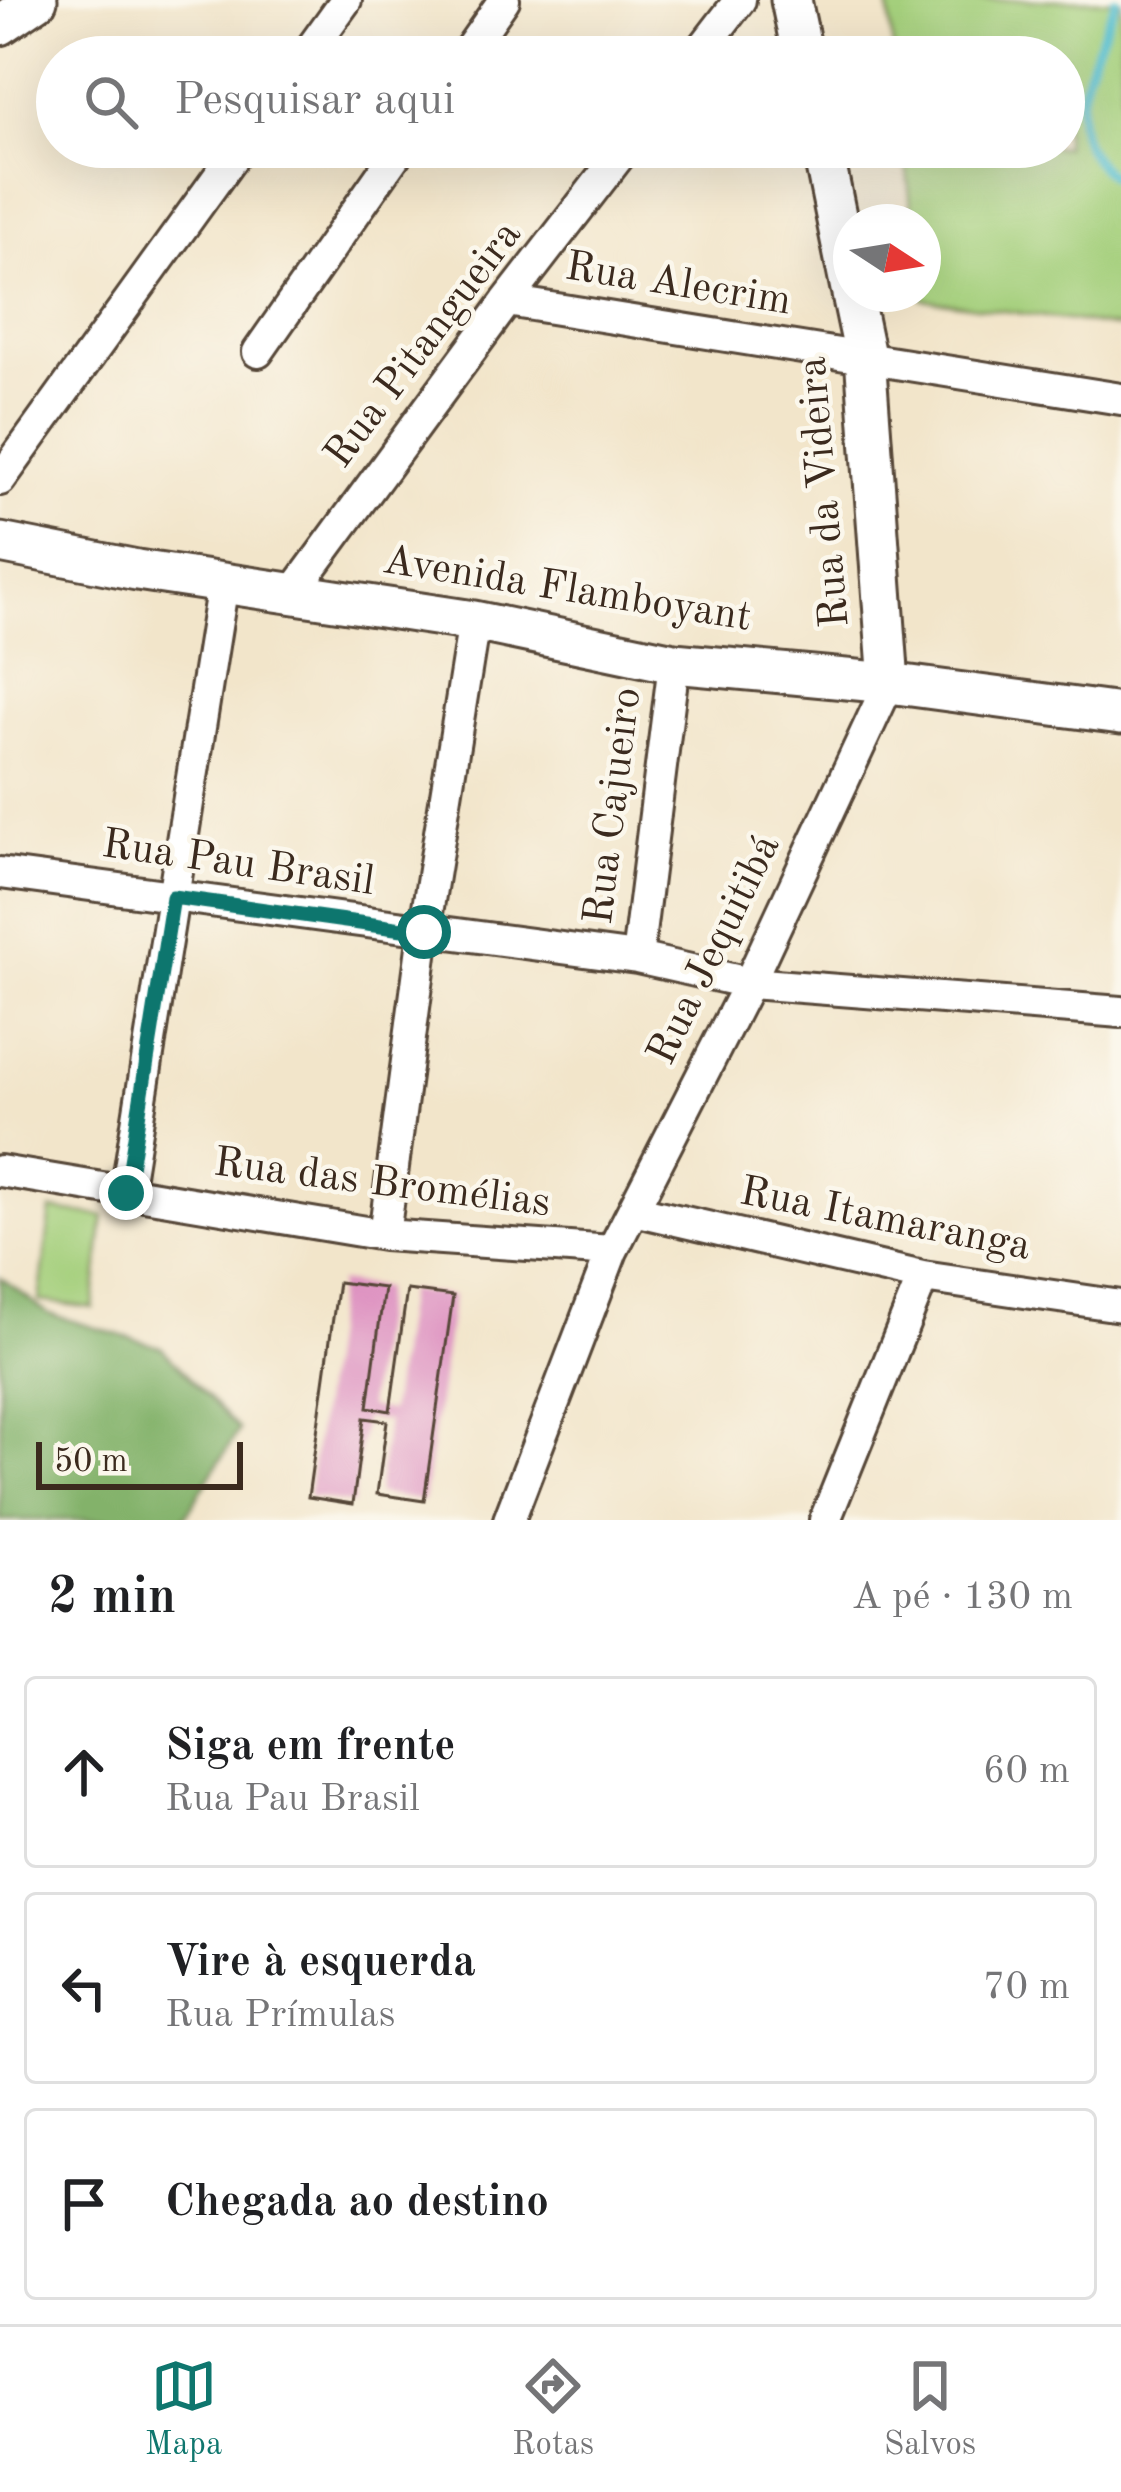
<!DOCTYPE html>
<html lang="pt">
<head>
<meta charset="utf-8">
<style>
  body { margin:0; font-family:"Old Standard TT",serif; background:#f6f6f6; color:#202124 }
  .compass { position:absolute; left:833px; top:204px; width:108px; height:108px; border-radius:50%; background:#fff; box-shadow:0 12px 48px #0002; rotate:102deg }
  .scale { position:absolute; left:36px; bottom:30px; width:207px; box-sizing:border-box; padding-left:12px; border:6px solid #3b2a1e; border-top:0; font-size:33px; line-height:42px; white-space:nowrap; color:#3b2a1e; -webkit-text-stroke:9px #fbf7ec; paint-order:stroke }
  .stop { position:absolute; width:36px; height:36px; margin:-27px; border:9px solid #0f766e; border-radius:50%; background:#fff }
  .stop.end { background:#0f766e; border-color:#fff; box-shadow:0 3px 12px #0008 }
  .list { margin:0; padding:0; list-style:none }
  h2 { display:flex; justify-content:space-between; align-items:center; height:156px; margin:0; padding:0 48px; font-size:51px }
  h2 small { font-size:39px; font-weight:400; color:#757577 }
  .list li { display:grid; grid-template-columns:78px 1fr auto; gap:36px; align-items:center; box-sizing:border-box; height:192px; margin:0 24px 24px; padding:0 24px; border:3px solid #e0e0e0; border-radius:12px }
  .list b { display:block; font-size:45px; white-space:nowrap }
  .list p { margin:0; font-size:39px; white-space:nowrap; color:#757577 }
  .list em { font-size:39px; font-style:normal; color:#757577 }
  .icon { flex:none; width:66px; height:66px; fill:none; stroke:currentColor; stroke-width:2; stroke-linecap:round; stroke-linejoin:round }
  .map { position:relative; flex:none; width:1121px; height:1520px; overflow:hidden }
  .search { position:absolute; background:#fff; box-shadow:0 12px 48px #0002; left:36px; right:36px; top:36px; height:132px; display:flex; align-items:center; gap:30px; box-sizing:border-box; padding:0 42px; border-radius:66px; color:#757577; font-size:45px }
  .sheet { height:804px; background:#fff }
  nav { display:flex; justify-content:space-around; align-items:center; box-sizing:border-box; height:168px; border-top:3px solid #e0e0e0; background:#fff; font-size:33px; color:#757577 }
  nav a { display:grid; justify-items:center; gap:6px }
  nav .on { color:#0f766e }
  .map>svg:first-child { display:block }
  .green { fill:#a4cf7b; stroke:#707c4c; stroke-width:3 }
  .forest { fill:#83b26b; stroke:#5f6e44; stroke-width:3 }
  .lines { fill:none; stroke-linecap:round; stroke-linejoin:round }
  .stream { stroke:#52bdce; stroke-width:9 }
  .building { fill:#de93c1 }
  .minor-casing { stroke:#564638; stroke-width:36 }
  .tertiary-casing { stroke:#564638; stroke-width:45 }
  .minor { stroke:#fff; stroke-width:30 }
  .tertiary { stroke:#fff; stroke-width:39 }
  .route { stroke:#0f766e; stroke-width:15 }
  .labels { text-anchor:middle; dominant-baseline:central; stroke-width:9; stroke-linejoin:round; paint-order:stroke }
  .street-label { font-size:42px; fill:#3b2a1e; stroke:#fbf7ec }
</style>
</head>
<body>
<div class="map">
<svg width="1121" height="1520" viewBox="0 0 1121 1520">
  <rect width="100%" height="100%" fill="#fbf7ec"/>
  <filter id="ink" filterUnits="userSpaceOnUse"><feTurbulence type="fractalNoise" baseFrequency=".00833" numOctaves="2"/><feDisplacementMap in="SourceGraphic" scale="24" xChannelSelector="R" yChannelSelector="G"/><feConvolveMatrix kernelMatrix="1 2 1 2 8 2 1 2 1" color-interpolation-filters="sRGB"/></filter>
  <filter id="wash" filterUnits="userSpaceOnUse"><feTurbulence type="fractalNoise" baseFrequency=".004" numOctaves="4" result="noise"/><feDisplacementMap in="SourceGraphic" scale="48" xChannelSelector="R" yChannelSelector="G"/><feGaussianBlur stdDeviation="2.7" result="paint"/><feColorMatrix in="noise" values="0 0 0 0 0 0 0 0 0 0 0 0 0 0 0 0 0 1.4 0 .05"/><feComposite in="paint" operator="in"/></filter>
  <g filter="url(#wash)">
    <rect width="100%" height="100%" fill="#f2e5ca"/>
    <path class="green" d="M888 0H1121V328L922 299 923 222H913L904 147H1064V57H894Z
      M51 1210 104 1216 93 1308 39 1301Z"/>
    <path class="forest" d="M0 1277 49 1314 161 1347 239 1430 183 1520H0Z"/>
    <g class="lines">
      <path class="stream" d="M1116 0C1092 63 1046 136 1121 183"/>
    </g>
    <g id="blocks">
      <path class="building" d="M338 1282 384 1288 368 1407 390 1411 407 1290 453 1296 424 1501 377 1494 387 1421 364 1418 353 1504 308 1497Z"/>
    </g>
  </g>
  <g filter="url(#ink)">
    <use href="#blocks" fill-opacity="0" stroke="#564638" stroke-width="3"/>
    <g class="lines">
      <defs>
        <path id="minor" d="M305 57 346 0
          M464 57 504 0
          M696 57 740 0
          M507 301 1121 399
          M258 352 401 147
          M0 480 240 147
          M292 594 507 301 626 147
          M0 873 637 958 749 983 1121 1012
          M637 958 674 663
          M0 1171 384 1235 612 1251
          M126 1193 223 583
          M633 1210 923 1277 1121 1306
          M384 1235 424 932 474 621
          M509 1520 612 1251 749 983 889 683
          M825 1520 923 1277"/>
        <path id="tertiary" d="M791 0 803 57
          M0 25 37 0
          M822 147 851 289
          M852 294 865 356 889 683
          M0 543 137 570 474 621 674 663 889 683 1121 714"/>
      </defs>
      <use href="#minor" class="minor-casing"/>
      <use href="#tertiary" class="tertiary-casing"/>
      <use href="#minor" class="minor"/>
      <use href="#tertiary" class="tertiary"/>
    </g>
  </g>
  <g class="lines" filter="url(#ink)">
    <path class="route" d="M126 1193 173 897 424 932"/>
  </g>
  <g class="labels">
    <g class="street-label">
      <text transform="translate(678 285) rotate(9)">Rua Alecrim</text>
      <text transform="translate(424 345) rotate(-53)">Rua Pitangueira</text>
      <text transform="translate(825 492) rotate(-95)">Rua da Videira</text>
      <text transform="translate(567 590) rotate(9)">Avenida Flamboyant</text>
      <text transform="translate(614 806) rotate(-83)">Rua Cajueiro</text>
      <text transform="translate(238 864) rotate(8)">Rua Pau Brasil</text>
      <text transform="translate(715 950) rotate(-64)">Rua Jequitibá</text>
      <text transform="translate(382 1184) rotate(7)">Rua das Bromélias</text>
      <text transform="translate(885 1220) rotate(11)">Rua Itamaranga</text>
    </g>
  </g>
</svg>
<svg class="compass" viewBox="-18 -18 36 36"><path d="M0-13l5 13h-10z" fill="#e53935"/><path d="M0 13l5-13h-10z" fill="#757577"/></svg>
<div class="scale">50 m</div>
<div class="stop" style="left:424px;top:932px"></div>
<div class="stop end" style="left:126px;top:1193px"></div>
<div class="search"><svg class="icon" aria-label="search" viewBox="0 0 24 24"><circle cx="10" cy="10" r="6"/><path d="M15 15l6 6"/></svg>Pesquisar aqui</div>
</div>
<section class="sheet">
<h2>2 min<small>A pé · 130 m</small></h2>
<ul class="list">
<li><svg class="icon" aria-label="ahead" viewBox="0 0 24 24"><path d="M12 20V5M6 11l6-6 6 6"/></svg><div><b>Siga em frente</b><p>Rua Pau Brasil</p></div><em>60 m</em></li>
<li><svg class="icon" aria-label="left" viewBox="0 0 24 24"><path d="M17 20v-9H6M10 6l-5 5 5 5"/></svg><div><b>Vire à esquerda</b><p>Rua Prímulas</p></div><em>70 m</em></li>
<li><svg class="icon" aria-label="arrive" viewBox="0 0 24 24"><path d="M6 21V4h12l-3 4 3 4H6"/></svg><div><b>Chegada ao destino</b></div></li>
</ul>
</section>
<nav>
<a class="on"><svg class="icon" aria-label="map" viewBox="0 0 24 24"><path d="M3 6l6-2 6 2 6-2v14l-6 2-6-2-6 2zM9 4v14M15 6v14"/></svg>Mapa</a>
<a><svg class="icon" aria-label="directions" viewBox="0 0 24 24"><path d="M12 3l9 9-9 9-9-9zM9 14v-3h6M13 9l2 2-2 2"/></svg>Rotas</a>
<a><svg class="icon" aria-label="saved" viewBox="0 0 24 24"><path d="M7 4h10v16l-5-4-5 4z"/></svg>Salvos</a>
</nav>
</body>
</html>
